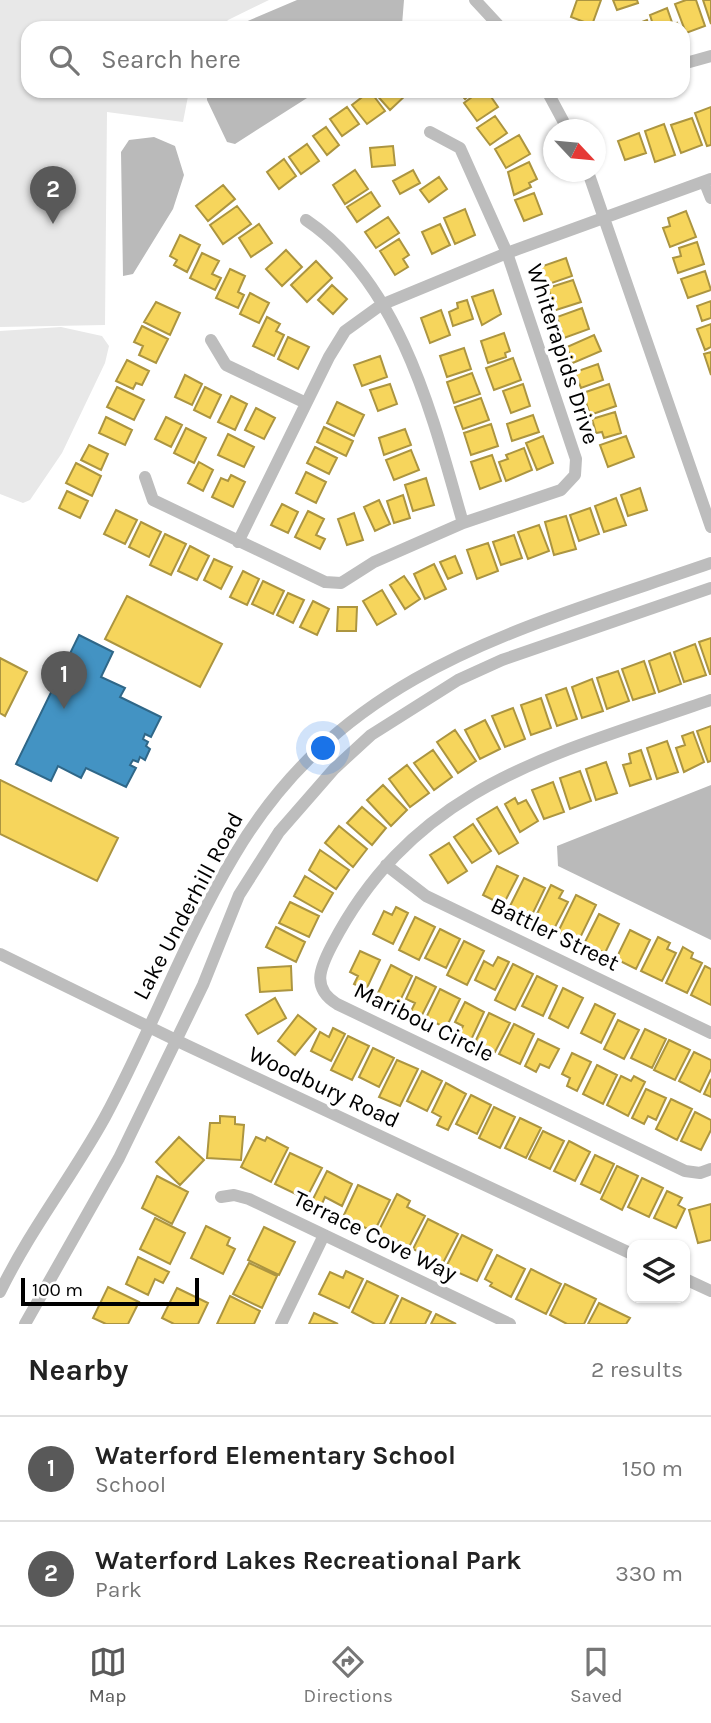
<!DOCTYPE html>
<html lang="en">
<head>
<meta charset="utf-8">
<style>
  body { margin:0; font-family:Karla,sans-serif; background:#f6f6f6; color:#222 }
  .controls { position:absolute; right:21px; bottom:21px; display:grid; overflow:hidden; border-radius:14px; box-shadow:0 2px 5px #0004 }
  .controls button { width:63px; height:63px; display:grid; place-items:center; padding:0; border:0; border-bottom:2px solid #e0e0e0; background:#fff; color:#222; font:35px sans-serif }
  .compass { position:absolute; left:543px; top:119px; width:63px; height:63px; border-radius:50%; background:#fff; box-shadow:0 2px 5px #0004; rotate:116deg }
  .scale { position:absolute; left:21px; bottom:18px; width:178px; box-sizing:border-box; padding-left:7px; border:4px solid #000; border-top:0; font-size:19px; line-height:24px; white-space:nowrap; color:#000; -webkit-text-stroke:5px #fff; paint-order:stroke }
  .you { position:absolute; left:324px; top:749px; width:24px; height:24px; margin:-18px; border:5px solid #fff; border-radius:50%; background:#1a73e8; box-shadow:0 0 0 10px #1a73e833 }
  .badge { display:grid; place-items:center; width:46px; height:46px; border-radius:50%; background:#595959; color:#fff; font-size:23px; font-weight:700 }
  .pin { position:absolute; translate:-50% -58px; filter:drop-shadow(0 2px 4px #0008) }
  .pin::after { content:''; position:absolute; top:37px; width:24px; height:21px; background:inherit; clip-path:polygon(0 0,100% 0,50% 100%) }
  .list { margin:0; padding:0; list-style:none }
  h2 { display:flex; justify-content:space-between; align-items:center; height:91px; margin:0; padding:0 28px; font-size:30px }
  h2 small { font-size:23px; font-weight:400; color:#767676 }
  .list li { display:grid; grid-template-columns:46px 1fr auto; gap:21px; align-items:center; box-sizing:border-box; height:105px; padding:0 28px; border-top:2px solid #e0e0e0 }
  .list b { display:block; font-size:26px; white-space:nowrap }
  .list p { margin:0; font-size:23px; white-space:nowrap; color:#767676 }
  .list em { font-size:23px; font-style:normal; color:#767676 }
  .icon { flex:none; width:38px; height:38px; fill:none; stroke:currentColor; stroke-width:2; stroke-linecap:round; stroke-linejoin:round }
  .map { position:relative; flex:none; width:711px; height:1324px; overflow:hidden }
  .search { position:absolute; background:#fff; box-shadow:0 2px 5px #0004; left:21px; right:21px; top:21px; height:77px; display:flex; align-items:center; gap:18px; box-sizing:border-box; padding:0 24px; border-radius:21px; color:#767676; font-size:26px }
  .sheet { height:301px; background:#fff }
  nav { display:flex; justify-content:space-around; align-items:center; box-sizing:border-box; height:98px; border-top:2px solid #e0e0e0; background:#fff; font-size:19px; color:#767676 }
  nav a { display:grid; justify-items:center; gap:4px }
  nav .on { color:#595959 }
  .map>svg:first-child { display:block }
  .green { fill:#e8e8e8 }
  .water { fill:#bababa }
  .homes { fill:#f6d55c; stroke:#ac9540; stroke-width:2 }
  .schools { fill:#4393c3; stroke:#2f6788; stroke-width:2 }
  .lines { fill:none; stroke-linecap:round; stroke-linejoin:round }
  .minor { stroke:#bdbdbd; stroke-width:12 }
  .labels { text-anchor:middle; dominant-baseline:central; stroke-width:7; stroke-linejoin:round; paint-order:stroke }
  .street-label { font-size:23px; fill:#000; stroke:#fff }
</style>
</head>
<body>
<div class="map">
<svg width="711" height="1324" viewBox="0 0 711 1324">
  <rect width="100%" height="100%" fill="#fff"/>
  <path class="green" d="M0 0H269L228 20 221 28H28V91H189L183 122 107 112 105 325 0 327Z
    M61 327 102 336 109 346 105 363 62 453 30 500 23 503 0 494V331Z"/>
  <path class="water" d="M297 0H404L402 25 399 28H231Z
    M207 91H318L235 144 227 142 207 100Z
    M154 137 175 146 184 175 173 209 133 274 123 276 121 152 129 140Z
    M711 785V940L558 866 557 846Z"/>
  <path class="homes" d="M577 0H601L592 25 571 17Z
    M613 0H637L638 3 617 10Z
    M686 0H696L705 26 686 33 675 4Z
    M703 0H711V24Z
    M667 8 673 25 677 23 679 28H654L650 15Z
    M647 20 650 28H626Z
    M370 91 385 111 367 124 352 105Z
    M373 91H403L406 95 390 110Z
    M458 91H473L465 99Z
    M480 91H487L498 107 477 121 464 103Z
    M347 107 359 124 342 136 330 119Z
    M711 107V145L707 146 695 113Z
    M495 116 507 133 490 145 477 128Z
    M692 118 702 145 681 153 671 125Z
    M664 124 675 155 655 162 645 131Z
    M326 127 339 145 327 155 313 136Z
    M639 133 646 153 625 160 618 141Z
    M519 135 530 154 506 168 495 149Z
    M307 144 319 161 301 174 289 157Z
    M393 146 395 165 372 167 370 148Z
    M284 159 296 176 279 189 267 172Z
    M529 162 537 179 529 183 531 187 514 195 508 172Z
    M355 170 368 189 345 204 333 185Z
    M413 170 420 183 400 194 393 181Z
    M439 177 447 189 429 202 420 190Z
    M223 185 235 199 208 221 196 206Z
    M371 192 380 206 357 222 347 207Z
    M534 193 542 214 524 221 515 200Z
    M237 206 251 224 223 244 210 225Z
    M465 209 475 235 455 244 444 218Z
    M686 211 696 237 670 247 663 228 670 226 668 218Z
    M388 217 399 233 376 248 365 232Z
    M259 224 272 243 251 257 239 238Z
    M440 224 450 245 432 254 422 232Z
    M180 235 200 245 187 272 174 265 177 260 170 256Z
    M399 239 409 255 403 259 408 267 395 275 380 251Z
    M697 242 704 264 678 273 673 258 681 256 679 248Z
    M286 250 302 267 282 286 266 269Z
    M202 253 219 261 212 274 221 278 215 290 190 278Z
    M566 258 572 276 546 285 540 267Z
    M316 261 332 278 307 302 291 285Z
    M230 269 245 276 238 292 244 295 238 308 216 298Z
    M705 271 711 290 688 298 681 279Z
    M573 280 581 302 556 310 548 288Z
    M332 285 347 299 333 314 318 300Z
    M493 290 501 314 482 325 472 297Z
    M250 293 269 303 259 323 240 314Z
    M467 300 473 319 453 326 449 312 458 308 457 303Z
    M711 301V318L702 321 697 306Z
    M156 302 180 313 170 335 144 322Z
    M582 308 589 329 564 338 557 317Z
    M441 310 450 335 430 343 421 318Z
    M267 317 280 324 276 331 284 335 274 356 253 346Z
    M711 324V347L705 350 697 329Z
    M142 326 168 339 156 363 139 355 143 346 134 342Z
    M504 333 510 351 505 353 506 357 488 363 481 341Z
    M594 335 601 351 573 363 567 347Z
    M288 337 309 347 298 369 278 359Z
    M464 348 471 369 447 377 440 356Z
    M711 352V375L704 354Z
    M380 356 387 377 362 386 354 365Z
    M513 358 521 380 494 390 486 368Z
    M127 360 149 371 142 385 136 383 133 389 116 381Z
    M598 364 603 380 581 388 575 372Z
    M472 373 480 394 454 403 447 382Z
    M185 375 202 384 192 405 175 397Z
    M390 384 397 404 378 411 370 390Z
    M523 384 530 406 511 413 503 391Z
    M609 384 616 406 590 415 583 393Z
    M117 387 144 400 134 420 107 407Z
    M205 387 221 395 210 418 194 410Z
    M231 396 247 404 235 430 218 422Z
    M481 398 489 420 463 429 455 407Z
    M337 402 364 415 354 436 327 423Z
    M256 408 275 418 264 439 245 430Z
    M615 412 621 433 604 438 602 432 596 433 592 419Z
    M533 415 539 432 512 441 507 424Z
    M106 417 132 430 125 445 99 433Z
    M166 417 182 425 171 447 155 439Z
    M491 424 498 446 471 455 464 433Z
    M324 427 353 441 346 456 317 442Z
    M186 428 206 438 194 463 174 453Z
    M405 429 411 445 384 455 379 438Z
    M228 434 254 447 244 467 218 455Z
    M543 436 553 463 537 470 526 443Z
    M626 436 634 457 608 467 600 445Z
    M89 445 108 454 101 470 81 460Z
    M315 447 337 458 329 474 307 463Z
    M524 448 532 470 506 481 499 462 508 459 506 455Z
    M411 450 419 470 394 480 386 460Z
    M492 455 501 481 480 489 471 462Z
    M199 462 213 470 203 491 188 483Z
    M76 463 101 476 92 496 66 483Z
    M306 472 326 482 316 503 296 493Z
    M231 475 245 482 233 507 212 497 221 478 228 481Z
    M426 478 434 505 413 511 405 485Z
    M640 488 647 510 628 516 621 495Z
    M67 491 88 501 80 518 59 508Z
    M403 495 410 518 394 523 387 501Z
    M616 498 626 525 604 532 595 506Z
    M379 500 390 524 375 531 364 507Z
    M282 504 298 512 288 533 271 525Z
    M590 508 599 534 579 541 570 515Z
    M116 510 137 520 125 544 104 534Z
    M308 511 324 519 316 535 325 539 320 549 295 537Z
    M354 513 363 540 347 545 338 519Z
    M566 516 576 549 554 555 545 522Z
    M141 522 161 532 149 557 129 547Z
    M539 525 549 551 528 559 518 532Z
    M165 534 186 544 171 575 150 565Z
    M514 535 522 558 501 565 493 542Z
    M488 543 498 571 477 579 467 550Z
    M190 546 209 556 197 580 178 571Z
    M455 556 462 573 448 579 440 562Z
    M214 559 232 567 221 589 204 580Z
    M434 564 446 589 425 599 414 574Z
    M243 571 259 579 247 605 230 597Z
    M404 576 420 599 405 609 390 585Z
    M263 581 284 591 273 614 252 604Z
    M382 590 396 614 377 625 363 601Z
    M288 593 304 600 293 623 277 615Z
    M127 596 222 644 200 687 105 639Z
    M313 601 329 609 317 635 300 627Z
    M338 607H357L356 631H337Z
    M711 638V674H710L699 642Z
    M695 644 706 675 684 682 674 652Z
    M670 653 681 684 659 692 649 661Z
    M0 658 27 672 5 716 0 713Z
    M644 661 655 693 633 700 622 669Z
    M618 671 629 701 607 709 597 678Z
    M592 679 603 711 582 718 572 687Z
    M566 688 577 719 557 726 546 695Z
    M541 698 551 728 531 735 521 705Z
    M513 708 525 739 505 747 492 716Z
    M485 720 500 749 480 759 465 730Z
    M711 726V761L708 762 697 731Z
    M455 730 476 761 458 773 437 742Z
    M693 732 704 762 684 772 676 748 685 745 682 736Z
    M667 741 678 772 657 779 647 748Z
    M433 750 452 777 434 790 414 763Z
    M641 750 651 779 630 786 623 765 631 763 629 754Z
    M606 762 617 793 596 800 586 769Z
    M407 765 429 793 410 807 389 779Z
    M580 771 591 801 570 809 560 778Z
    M0 780 118 838 97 881 0 834Z
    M553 782 564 812 544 819 532 790Z
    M383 785 407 810 391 826 367 800Z
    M515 798 518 804 526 800 538 821 520 832 505 804Z
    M362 807 386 828 372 845 347 823Z
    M497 807 518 843 499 854 477 819Z
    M473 824 491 851 472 863 454 837Z
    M339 826 367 849 353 867 325 843Z
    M449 843 467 871 448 883 430 855Z
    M320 850 349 870 336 889 309 870Z
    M497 866 518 876 503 905 483 895Z
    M305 876 333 893 322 912 294 896Z
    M524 878 545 888 530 919 509 908Z
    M551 885 563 891 559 898 568 902 554 929 534 920Z
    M576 895 596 905 578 942 558 932Z
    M290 902 319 916 309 937 279 923Z
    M396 907 408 913 393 944 373 934 384 911 392 915Z
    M599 914 619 924 605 953 584 944Z
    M415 917 435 927 419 960 399 950Z
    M276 927 305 942 296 962 266 947Z
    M440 929 460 939 446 968 425 958Z
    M630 930 650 940 636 969 616 959Z
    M658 937 670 943 667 949 676 953 662 981 641 971Z
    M464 941 484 951 467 985 447 975Z
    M683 947 693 953 691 958 702 963 687 993 666 983Z
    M360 951 380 960 366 990 354 984 358 976 350 972Z
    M498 957 509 962 495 990 475 980 484 961 493 966Z
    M513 964 533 974 515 1010 495 1000Z
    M391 965 412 976 398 1005 377 995Z
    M291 966 292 990 260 992 258 968Z
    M705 966 711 969V1005L691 995Z
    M537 976 557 986 543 1016 522 1006Z
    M416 977 436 987 421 1017 411 1011 415 1003 406 999Z
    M563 988 583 998 568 1028 549 1018Z
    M440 989 460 999 446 1028 426 1018Z
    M275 998 286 1018 258 1034 246 1015Z
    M465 1002 484 1012 471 1040 459 1034 463 1026 455 1022Z
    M595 1004 615 1014 601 1043 581 1033Z
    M489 1013 510 1023 495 1052 475 1042Z
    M298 1015 316 1029 295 1055 278 1041Z
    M618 1020 639 1030 624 1059 604 1049Z
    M514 1024 534 1034 520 1064 499 1054Z
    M333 1028 345 1034 331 1061 311 1051 320 1032 329 1037Z
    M645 1029 666 1039 652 1068 631 1058Z
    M348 1036 369 1046 352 1080 331 1070Z
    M538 1039 559 1049 549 1068 540 1064 536 1072 525 1066Z
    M669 1040 690 1050 675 1080 654 1070Z
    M373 1048 394 1058 379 1087 359 1077Z
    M694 1052 711 1060V1069L700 1092 679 1081Z
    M572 1053 591 1062 577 1091 567 1086 570 1078 562 1074Z
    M397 1060 418 1069 400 1106 379 1097Z
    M597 1065 617 1075 603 1104 583 1094Z
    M422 1071 442 1081 427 1111 407 1101Z
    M621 1076 631 1081 634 1076 645 1082 628 1116 607 1105Z
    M711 1079V1097L704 1094Z
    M446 1083 466 1094 448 1130 437 1125 441 1117 432 1112Z
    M646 1089 666 1098 656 1120 648 1116 644 1124 632 1118Z
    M471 1095 491 1105 477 1134 456 1124Z
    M671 1099 692 1109 677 1140 656 1129Z
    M494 1107 515 1117 500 1148 479 1138Z
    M695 1112 711 1120V1130L701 1150 681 1141Z
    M220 1116 235 1117V1124L244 1125 241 1160 207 1158 210 1123H220Z
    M520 1118 541 1128 526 1158 505 1148Z
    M543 1131 564 1141 550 1169 529 1159Z
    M179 1137 204 1160 180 1185 156 1162Z
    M256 1137 265 1141 267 1137 288 1148 271 1182 241 1167Z
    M569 1141 590 1152 575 1181 554 1171Z
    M290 1153 322 1168 306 1199 275 1184Z
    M595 1155 614 1164 600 1193 581 1184Z
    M617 1166 638 1176 622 1210 601 1199Z
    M327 1171 352 1184 342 1206 325 1197 321 1206 312 1201Z
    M157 1176 188 1192 172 1224 142 1208Z
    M642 1178 663 1188 649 1217 628 1207Z
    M358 1185 390 1200 374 1232 343 1217Z
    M667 1191 682 1198 678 1205 685 1209 676 1228 654 1218Z
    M397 1194 410 1201 407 1207 425 1216 409 1247 378 1232Z
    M711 1204V1240L698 1243 689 1210Z
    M155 1218 185 1233 170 1264 140 1249Z
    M428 1219 458 1234 443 1263 413 1249Z
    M206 1226 230 1238 227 1245 235 1249 223 1274 191 1258Z
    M264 1227 295 1242 279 1275 248 1260Z
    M462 1235 492 1250 477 1281 446 1267Z
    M497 1255 525 1269 511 1297 490 1286 492 1283 485 1279Z
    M138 1257 169 1272 163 1283 155 1279 148 1295 126 1284Z
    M249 1263 277 1276 262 1308 233 1294Z
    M531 1269 561 1284 546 1314 516 1299Z
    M346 1271 363 1279 349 1308 319 1294 330 1272 343 1278Z
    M367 1281 398 1296 384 1324H375L352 1312Z
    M565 1284 596 1299 584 1324H567L550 1315Z
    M108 1287 139 1302 128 1324H106L93 1318Z
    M177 1288 208 1303 198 1324H174L162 1318Z
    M230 1296 260 1311 254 1324H217Z
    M402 1298 431 1312 425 1324H390Z
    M599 1303 630 1318 626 1324H588Z
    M314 1313 338 1324H309Z
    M436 1314 456 1324H431Z"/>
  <path class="schools" d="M79 635 113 652 101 677 125 688 120 697 161 717 151 737 145 734 143 739 148 742 146 746 150 749 145 760 140 757 138 762 133 760 130 765 136 768 126 787 86 768 81 778 58 766 51 781 16 764Z"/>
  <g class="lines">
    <path class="minor" d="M475 0 501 28
      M683 69 686 63 711 56
      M547 91 568 130
      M588 172 711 527
      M705 183 711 198
      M306 220C401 284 433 418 463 523
      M211 340 226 365 306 403
      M145 477 153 500 325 582 341 583 374 562 463 523 561 490 575 475 576 459 507 253 460 148 430 132
      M238 542 329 357 345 331 381 305 507 253 711 179
      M711 700C553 755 416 784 332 945 320 968 311 988 337 1004L685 1171 700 1173 711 1169
      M386 865 426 896 711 1033
      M0 954 186 1045 632 1254
      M221 1197 234 1195 249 1199 510 1324
      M685 1279 711 1291
      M0 1292C30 1230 72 1177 105 1117 151 1032 184 940 234 856 344 669 521 629 711 563
      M25 1324 119 1158 203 985 239 895 279 832 334 769 371 735 458 680 502 660 711 588
      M281 1324 324 1235"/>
  </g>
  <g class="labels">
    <g class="street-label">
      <text transform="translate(563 354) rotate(72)">Whiterapids Drive</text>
      <text transform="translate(188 906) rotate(-62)">Lake Underhill Road</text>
      <text transform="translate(555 934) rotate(26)">Battler Street</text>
      <text transform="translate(424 1022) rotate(26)">Maribou Circle</text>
      <text transform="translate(324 1087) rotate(25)">Woodbury Road</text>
      <text transform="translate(375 1236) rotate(26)">Terrace Cove Way</text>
    </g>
  </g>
</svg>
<div class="controls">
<button><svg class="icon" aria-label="layers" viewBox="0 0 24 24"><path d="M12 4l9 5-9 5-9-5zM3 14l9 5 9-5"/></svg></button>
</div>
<svg class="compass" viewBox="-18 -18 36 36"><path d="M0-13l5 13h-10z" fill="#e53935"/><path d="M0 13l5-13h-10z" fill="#767676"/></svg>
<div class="scale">100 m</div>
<div class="you"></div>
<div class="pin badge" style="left:64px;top:709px">1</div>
<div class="pin badge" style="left:53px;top:224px">2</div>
<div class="search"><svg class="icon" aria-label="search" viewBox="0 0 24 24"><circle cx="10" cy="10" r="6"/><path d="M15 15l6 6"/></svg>Search here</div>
</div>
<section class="sheet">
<h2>Nearby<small>2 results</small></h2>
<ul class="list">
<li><span class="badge">1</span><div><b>Waterford Elementary School</b><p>School</p></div><em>150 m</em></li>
<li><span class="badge">2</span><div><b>Waterford Lakes Recreational Park</b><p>Park</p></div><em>330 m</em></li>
</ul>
</section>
<nav>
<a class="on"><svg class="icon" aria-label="map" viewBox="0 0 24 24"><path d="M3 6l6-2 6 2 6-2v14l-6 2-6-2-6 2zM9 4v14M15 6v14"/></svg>Map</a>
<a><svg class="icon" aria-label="directions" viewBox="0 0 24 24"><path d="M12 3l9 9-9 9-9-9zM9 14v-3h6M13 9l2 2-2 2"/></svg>Directions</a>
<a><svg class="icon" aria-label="saved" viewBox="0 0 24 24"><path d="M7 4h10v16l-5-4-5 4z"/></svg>Saved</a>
</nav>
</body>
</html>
